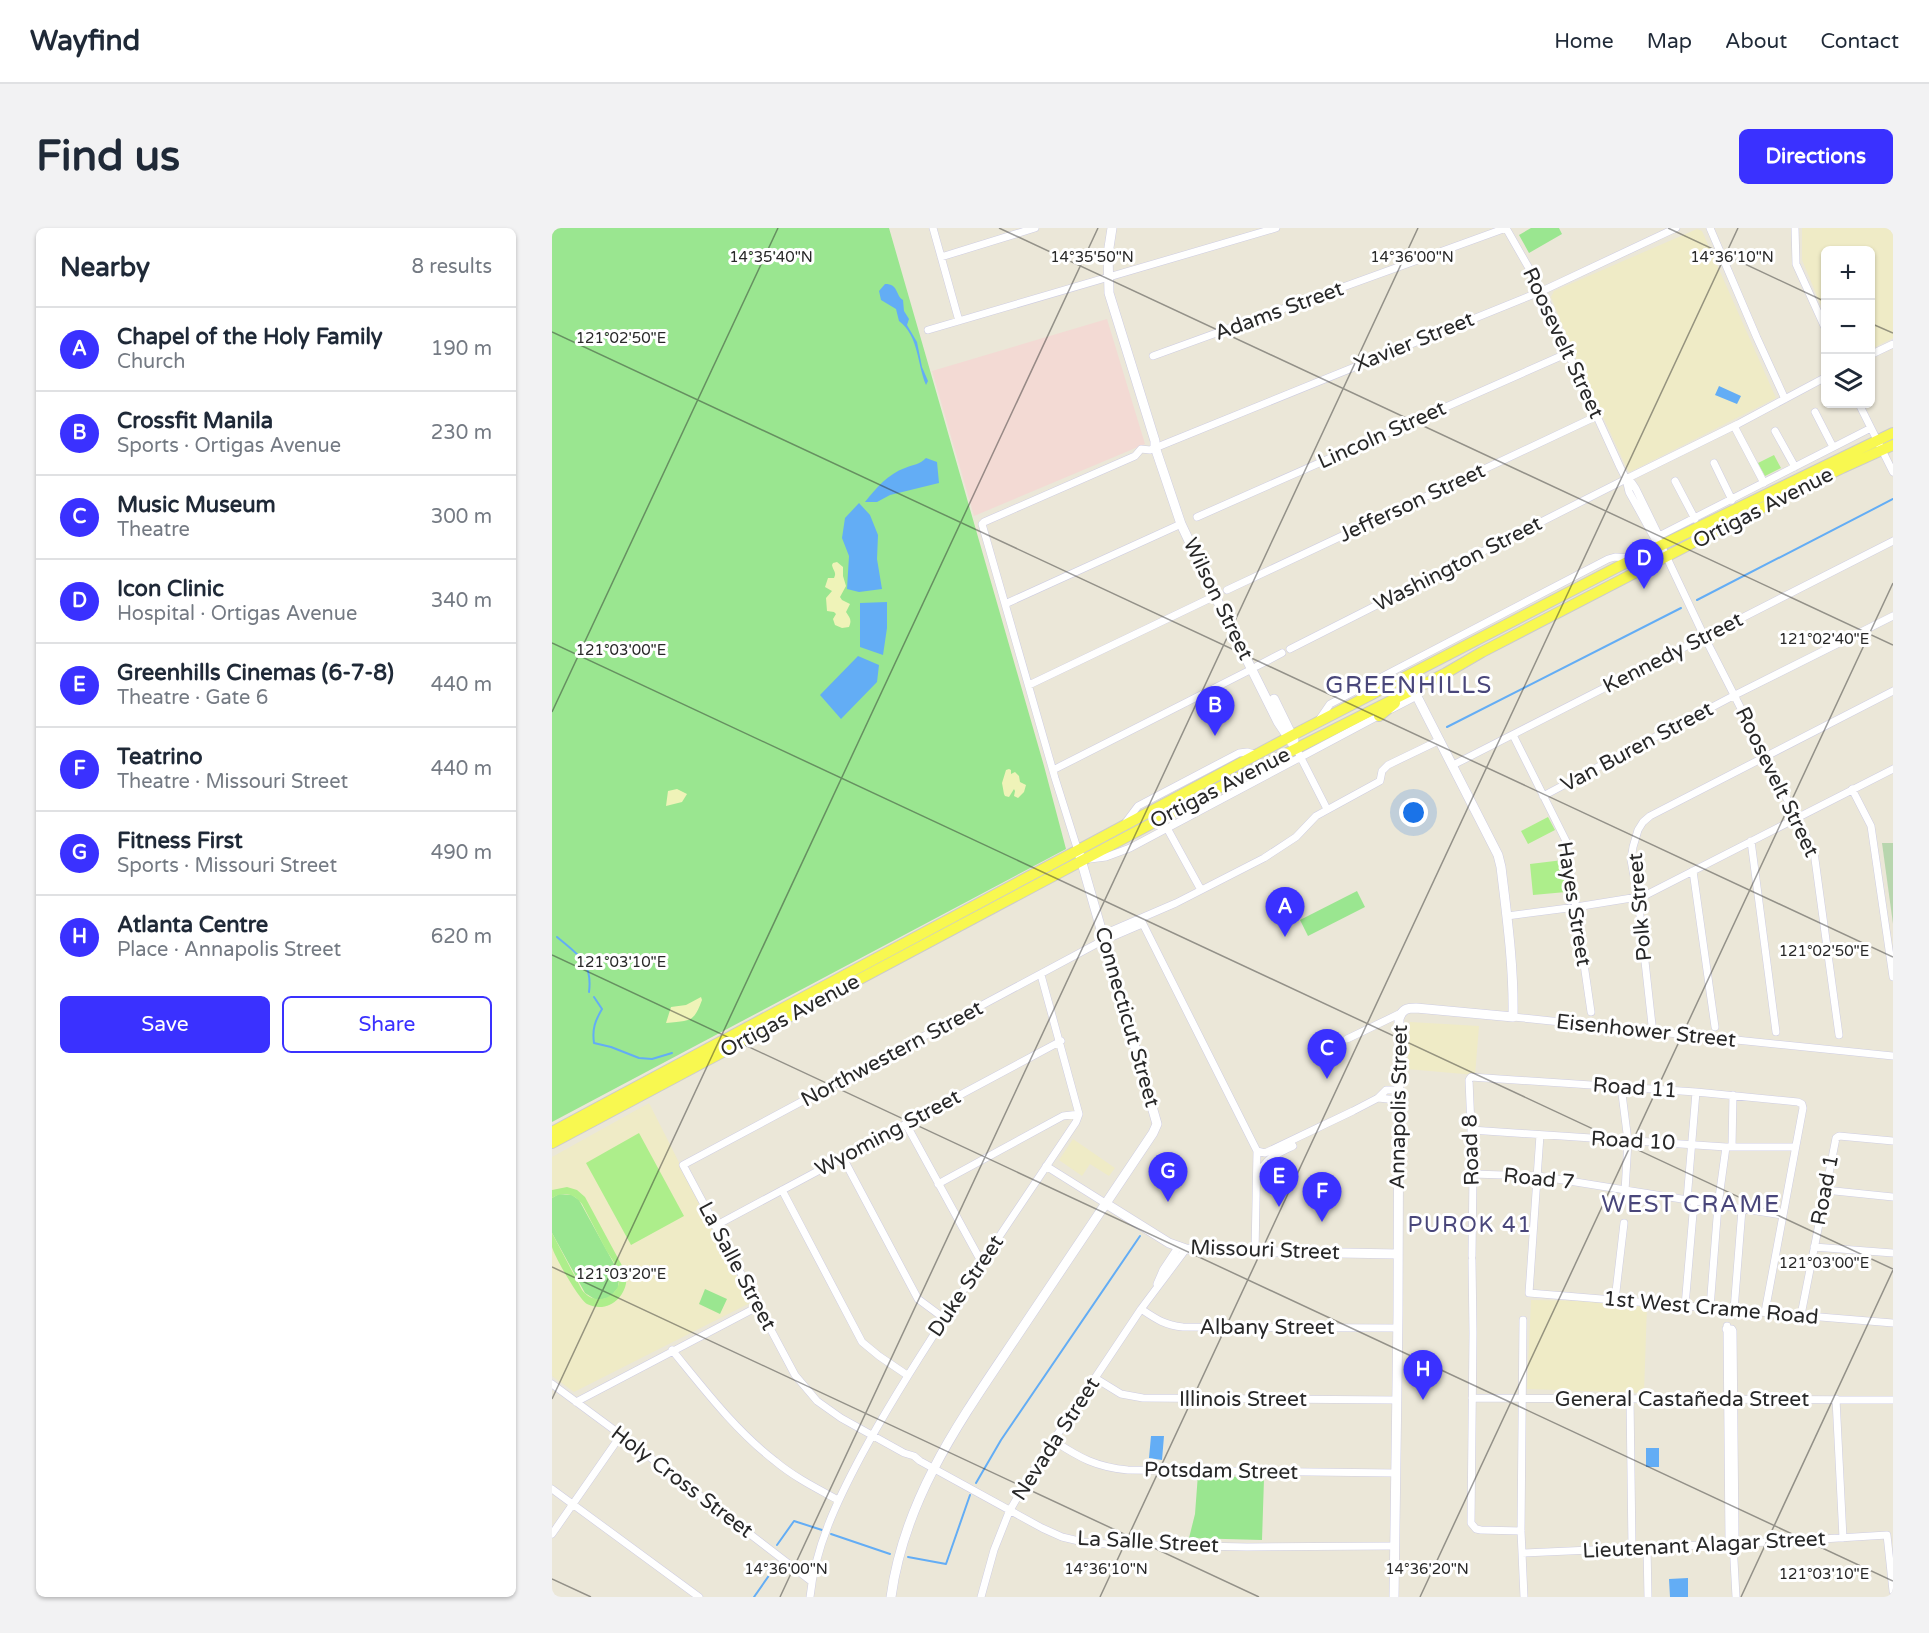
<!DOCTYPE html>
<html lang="en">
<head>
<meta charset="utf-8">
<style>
  body { margin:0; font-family:"Varela Round",sans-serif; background:#f2f2f3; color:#1f2937 }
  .controls { position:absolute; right:18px; top:18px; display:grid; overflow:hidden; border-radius:9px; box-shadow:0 2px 4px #0004 }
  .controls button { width:54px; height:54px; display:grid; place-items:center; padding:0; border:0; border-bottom:2px solid #e0e1e3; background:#fff; color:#1f2937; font:30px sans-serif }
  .you { position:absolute; left:862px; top:585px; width:21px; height:21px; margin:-15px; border:4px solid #fff; border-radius:50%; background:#1a73e8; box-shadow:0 0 0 9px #1a73e833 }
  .badge { display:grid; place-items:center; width:39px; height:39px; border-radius:50%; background:#3a31ff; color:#fff; font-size:20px; font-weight:700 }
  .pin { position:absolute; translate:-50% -50px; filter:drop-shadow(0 2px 3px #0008) }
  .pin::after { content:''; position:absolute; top:32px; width:21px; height:18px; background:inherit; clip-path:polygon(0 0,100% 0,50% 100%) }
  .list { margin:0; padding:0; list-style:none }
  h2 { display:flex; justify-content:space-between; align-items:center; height:78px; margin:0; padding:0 24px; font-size:26px }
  h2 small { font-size:20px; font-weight:400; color:#747a83 }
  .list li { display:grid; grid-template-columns:39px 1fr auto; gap:18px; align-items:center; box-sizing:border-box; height:84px; padding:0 24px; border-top:2px solid #e0e1e3 }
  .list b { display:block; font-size:22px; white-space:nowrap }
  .list p { margin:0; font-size:20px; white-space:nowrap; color:#747a83 }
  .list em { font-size:20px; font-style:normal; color:#747a83 }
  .actions { display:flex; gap:12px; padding:18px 24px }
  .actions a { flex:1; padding:14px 0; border:2px solid #3a31ff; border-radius:9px; text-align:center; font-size:21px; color:#3a31ff }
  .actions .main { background:#3a31ff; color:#fff }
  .icon { flex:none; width:33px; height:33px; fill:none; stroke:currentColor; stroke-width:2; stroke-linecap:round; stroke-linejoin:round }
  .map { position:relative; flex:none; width:1341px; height:1369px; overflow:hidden; border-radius:9px }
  header { display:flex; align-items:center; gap:36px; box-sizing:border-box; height:84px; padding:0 30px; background:#fff; border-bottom:2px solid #e0e1e3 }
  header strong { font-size:28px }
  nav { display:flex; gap:33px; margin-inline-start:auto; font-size:21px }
  .intro { display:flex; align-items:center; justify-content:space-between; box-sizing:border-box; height:144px; padding:0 36px }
  h1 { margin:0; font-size:42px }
  .button { padding:15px 27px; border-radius:9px; background:#3a31ff; color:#fff; font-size:21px; font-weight:700 }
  main { display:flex; gap:36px; padding:0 36px }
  aside { flex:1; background:#fff; border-radius:9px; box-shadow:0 2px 4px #0004 }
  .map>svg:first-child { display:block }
  .education { fill:#efebc6 }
  .medical { fill:#f3dad4 }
  .green { fill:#9ae690 }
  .sand { fill:#eff3b8 }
  .cemetery { fill:#b8d6ae }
  .pitch { fill:#adee8b }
  .water { fill:#63adf5 }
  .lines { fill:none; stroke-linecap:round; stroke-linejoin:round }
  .stream { stroke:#63adf5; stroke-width:2 }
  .street-casing { stroke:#cecde2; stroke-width:8 }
  .secondary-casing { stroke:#cecde2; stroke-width:10 }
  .primary-casing { stroke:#cbcbcb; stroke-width:12 }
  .street { stroke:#fff; stroke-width:7 }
  .secondary { stroke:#fff; stroke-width:9 }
  .primary { stroke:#f8f850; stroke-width:10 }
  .ticks { fill:none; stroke:#282828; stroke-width:1.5; stroke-opacity:0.45 }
  .labels { text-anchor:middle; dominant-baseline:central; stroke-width:6; stroke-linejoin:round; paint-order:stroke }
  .street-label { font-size:21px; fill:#282828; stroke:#fff }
  .neighbourhood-label { font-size:22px; letter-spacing:1.5px; fill:#49467a; stroke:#fff }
  .quarter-label { font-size:24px; letter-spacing:1.5px; fill:#49467a; stroke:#fff }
  .ticks-label { font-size:15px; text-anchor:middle; fill:#282828; stroke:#fff; stroke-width:6; stroke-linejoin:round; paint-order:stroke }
</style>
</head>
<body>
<header>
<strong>Wayfind</strong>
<nav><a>Home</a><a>Map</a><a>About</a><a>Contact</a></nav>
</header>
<div class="intro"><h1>Find us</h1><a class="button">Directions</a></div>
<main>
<aside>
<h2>Nearby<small>8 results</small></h2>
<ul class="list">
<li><span class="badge">A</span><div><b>Chapel of the Holy Family</b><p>Church</p></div><em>190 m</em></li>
<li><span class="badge">B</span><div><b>Crossfit Manila</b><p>Sports · Ortigas Avenue</p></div><em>230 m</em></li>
<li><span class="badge">C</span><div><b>Music Museum</b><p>Theatre</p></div><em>300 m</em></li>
<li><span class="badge">D</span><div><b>Icon Clinic</b><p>Hospital · Ortigas Avenue</p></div><em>340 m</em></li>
<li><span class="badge">E</span><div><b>Greenhills Cinemas (6-7-8)</b><p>Theatre · Gate 6</p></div><em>440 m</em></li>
<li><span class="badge">F</span><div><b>Teatrino</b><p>Theatre · Missouri Street</p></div><em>440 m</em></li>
<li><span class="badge">G</span><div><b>Fitness First</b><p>Sports · Missouri Street</p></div><em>490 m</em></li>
<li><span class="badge">H</span><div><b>Atlanta Centre</b><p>Place · Annapolis Street</p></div><em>620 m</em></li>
</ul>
<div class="actions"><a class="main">Save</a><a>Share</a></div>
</aside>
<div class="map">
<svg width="1341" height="1369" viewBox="0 0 1341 1369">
  <rect width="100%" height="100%" fill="#ebe7d8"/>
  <path class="education" d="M1250 0H1341V110L1319 121 1318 22H1274L1273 87 1250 32Z
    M1145 1 1150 3 1224 170 1078 244 1076 243 1020 121 999 69 1002 63Z
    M858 794 927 798 923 847 855 841Z
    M97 875 198 1075 22 1164 0 1148V929Z
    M521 911 563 940 557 948 538 936 530 948 507 932Z
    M979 1072 1041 1073 1095 1077 1092 1165 975 1161Z"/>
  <path class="medical" d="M555 91 593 216 422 288 380 143Z"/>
  <path class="green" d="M0 0H337L492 538 514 621 0 894Z
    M979 0H1007L1010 6 977 25 967 7Z
    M805 663 813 679 756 708 748 692Z
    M7 966 20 967 27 972 66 1043 67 1051 66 1060 57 1070 44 1072 33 1065 0 1005V970Z
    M153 1061 175 1071 168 1086 147 1076Z
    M646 1246 712 1251 710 1312 637 1310 643 1286Z"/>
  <path class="sand" d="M285 334 291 339V348L294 358 288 369 290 372 298 376 294 384C298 390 300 392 297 399L290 400 283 397 281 391 284 386 282 384 275 383 274 370 280 363 273 359 276 350H282C285 344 281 343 280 337L281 335Z
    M457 541 459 542V546L463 544 467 548 468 554 474 557 472 564 466 570 462 568 463 563 462 561 457 569 453 568 452 566 450 555 454 542Z
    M125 561 135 566 130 574 114 578 116 563Z
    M149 769 150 772C141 796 138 792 114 795L119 779 134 777Z"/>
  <path class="cemetery" d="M1330 615H1341V696Z"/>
  <path class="pitch" d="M1222 227 1229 240 1213 248 1206 235Z
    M996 589 1003 602 976 616 969 603Z
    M1011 632 1014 664 981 667 978 636Z
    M87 905 132 988 79 1017 34 935Z
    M15 959 25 962 33 969 74 1045C78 1066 57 1087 35 1076 27 1071 3 1030 0 1019 0 1015 0 1009 0 1005L30 1062C45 1082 74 1066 66 1043 63 1035 58 1028 54 1022 46 1006 38 991 30 976 22 965 11 963 0 970V962Z"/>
  <path class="water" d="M333 56C347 56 343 67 351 72L352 83 357 91 355 97 365 114 370 139 376 153 374 157C365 136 367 108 347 93L344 81 329 72 327 63Z
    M1167 158 1189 168 1185 176 1163 167Z
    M374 230 385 234 387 255 338 267 325 274H313C324 260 336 246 353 240 362 236 367 237 374 230Z
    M307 275 318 287 326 307 325 331 330 361 307 364 295 361 297 328 290 310 293 290Z
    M335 374V400L331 427 308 419V375Z
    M306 428 327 437 325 454 289 491 268 467Z
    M599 1208H612L610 1232 597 1230Z
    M1094 1220H1107V1239H1094Z
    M1136 1350V1369H1118L1117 1351Z"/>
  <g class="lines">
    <path class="stream" d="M1145 372 1341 271
      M895 499 1129 380
      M5 709C25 726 41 734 37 764
      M42 769 50 781C43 793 40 801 42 815L59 819 87 830 100 831 120 825
      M424 1255 449 1212 588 1008
      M279 1306 338 1326
      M225 1317 242 1293 270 1302
      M356 1329 394 1336 418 1267
      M202 1369 225 1336"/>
    <defs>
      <path id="street" d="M381 0 407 93
        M954 0 990 63 1016 125 1068 239 1074 251 1080 255 1084 261 1107 308V313L1152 408 1262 624 1287 807
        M1158 0 1205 110 1233 171
        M1243 0 1244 36 1274 102
        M389 29 483 0
        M376 102 724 0
        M1318 127 1341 116
        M601 128 954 0
        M1307 176 1341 244
        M1263 184 1281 219
        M1182 198 1212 255
        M1223 203 1243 239
        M1162 235 1180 272
        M1074 251 1186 196 1274 149
        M1123 253 1143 291
        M645 289 1016 125
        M1107 308 1319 200
        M675 362 1045 188
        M453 376 629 296
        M738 421 1074 251 1077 264 1103 311 1107 313
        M705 438 730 425
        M477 457 663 368
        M840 481 865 468
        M767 492 778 476 1056 331 1063 329 1081 330
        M961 507 1014 613 1039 784
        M747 526 775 581
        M901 537 1341 313
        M501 542 700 441
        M1300 561 1319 598 1341 749
        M991 568 1183 467 1341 388
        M574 594 586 578 687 525 695 524 706 527
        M615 600 649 662
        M1199 613 1224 804
        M526 623 503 550 430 296 432 294 583 228 589 221 598 222 990 63 1124 0
        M538 631 554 629 578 620 830 486
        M1141 643 1163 799
        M955 688 1024 679 1092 668 1341 541
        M589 692 705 923 703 1024
        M590 696 548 714 131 937 243 1147 265 1173 289 1190 352 1225 362 1228 368 1233 490 1300 510 1309 531 1314 554 1316 695 1319 843 1318
        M550 712 559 703 624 675 712 630 744 609 764 588 828 553 830 543 836 537 888 512
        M961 789 1341 828
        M1100 797 1086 670 1079 632 1081 619 1086 602 1091 594 1098 588 1341 463
        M795 811 849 785
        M1069 858 1076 913 1073 963
        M826 870 846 872
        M354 896 430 1035
        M919 902 1174 919H1243
        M988 907 977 1065 1341 1095
        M1180 919 1181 867
        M705 923 713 925 717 923 801 883 826 870 834 862H846
        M291 930 366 1071 393 1091
        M494 938 553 975
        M921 946 986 948 1230 987
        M705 948C715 929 723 927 741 918
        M386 956 511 888 527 886
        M230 962 310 1114 327 1128 355 1147
        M1273 962 1341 969
        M1135 972 1144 864
        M163 998 509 813
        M1262 1019 1341 1025
        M920 1028 921 946 917 852 919 849 1144 864 1246 874 1250 876 1251 880 1213 1084
        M920 1032 921 1105 919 1295 924 1301 929 1302 969 1303
        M605 1056 611 1042 627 1018
        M1063 1072 1072 995
        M1133 1078 1142 974
        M1158 1080 1166 977 1174 919
        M589 1081C604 1091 612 1097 631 1099L846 1100
        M1182 1082 1190 981
        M1249 1087 1284 910 1287 908 1341 913
        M971 1092 969 1303 972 1369
        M1175 1098 1177 1312 1181 1314 1184 1369
        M1174 1101H1180L1181 1103 1183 1309 1181 1314
        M120 1122C152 1161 183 1202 223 1233 242 1249 264 1260 286 1272
        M543 1150 569 1166 591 1170 844 1172
        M0 1156 69 1207 259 1353
        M920 1170 1341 1172
        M1078 1170 1080 1320
        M1284 1171 1291 1310
        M24 1174 207 1078
        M502 1213C528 1230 544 1239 576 1242L843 1245
        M0 1261 147 1369
        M0 1306 69 1207
        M1095 1319 1096 1369
        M970 1325 1238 1313 1335 1307 1341 1363
        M258 1369C263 1319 285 1273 309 1228 335 1180 364 1134 394 1088 437 1024 480 959 524 894L527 886 489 747
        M429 1369 442 1322 457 1284 477 1249 589 1081 634 1021"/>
      <path id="secondary" d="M560 0 556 26 557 65 603 213V219L629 296 663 368 726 494 744 521
        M722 471 742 512
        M553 975 617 1015 634 1021 674 1023 846 1026
        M339 1369C353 1266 413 1186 469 1102 513 1036 557 970 601 905L605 896 528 628
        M842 1369 846 1086 847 791C850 781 855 780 864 780L961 789C962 739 955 689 949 639L946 627 855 449"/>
      <path id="primary" d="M827 488 843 475
        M0 904 741 507 1083 330 1341 205
        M0 915 670 558 894 445 930 424 1152 309 1290 240 1341 217"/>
    </defs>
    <use href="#street" class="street-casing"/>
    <use href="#secondary" class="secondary-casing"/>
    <use href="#primary" class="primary-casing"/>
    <use href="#street" class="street"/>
    <use href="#secondary" class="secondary"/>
    <use href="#primary" class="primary"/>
  </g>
  <path class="ticks" d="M447 0 1341 417M1116 0 1274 74M1318 95 1341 105M0 104 1341 729M0 415 1341 1041M0 484 226 0M0 727 1341 1353M0 1039 707 1369M0 1171 546 0M0 1351 39 1369M228 1369 866 0M548 1369 1186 0M868 1369 1341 355M1189 1369 1341 1042"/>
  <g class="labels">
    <g class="street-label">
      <text transform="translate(727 83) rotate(-20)">Adams Street</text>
      <text transform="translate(862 114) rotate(-22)">Xavier Street</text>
      <text transform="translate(1011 115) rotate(65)">Roosevelt Street</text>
      <text transform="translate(830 207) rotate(-24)">Lincoln Street</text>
      <text transform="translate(860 275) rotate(-25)">Jefferson Street</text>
      <text transform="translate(1211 280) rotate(-27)">Ortigas Avenue</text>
      <text transform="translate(906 336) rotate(-27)">Washington Street</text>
      <text transform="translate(666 371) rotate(64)">Wilson Street</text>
      <text transform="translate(1121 425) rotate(-27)">Kennedy Street</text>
      <text transform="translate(1085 519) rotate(-28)">Van Buren Street</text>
      <text transform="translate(1225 554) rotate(64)">Roosevelt Street</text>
      <text transform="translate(668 560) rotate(-27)">Ortigas Avenue</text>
      <text transform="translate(1022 676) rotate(81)">Hayes Street</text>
      <text transform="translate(1088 679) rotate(-95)">Polk Street</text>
      <text transform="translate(238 788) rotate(-28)">Ortigas Avenue</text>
      <text transform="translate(575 789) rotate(74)">Connecticut Street</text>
      <text transform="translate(1094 803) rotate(6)">Eisenhower Street</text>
      <text transform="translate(340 826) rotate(-28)">Northwestern Street</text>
      <text transform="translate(1083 860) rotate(4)">Road 11</text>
      <text transform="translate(847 879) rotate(-89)">Annapolis Street</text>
      <text transform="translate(336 905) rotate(-28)">Wyoming Street</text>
      <text transform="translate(1081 913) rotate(3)">Road 10</text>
      <text transform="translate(919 922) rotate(-92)">Road 8</text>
      <text transform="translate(987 951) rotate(6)">Road 7</text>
      <text transform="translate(1273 962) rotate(-79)">Road 1</text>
      <text transform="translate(713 1022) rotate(2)">Missouri Street</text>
      <text transform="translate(185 1038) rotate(62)">La Salle Street</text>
      <text transform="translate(414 1058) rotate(-56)">Duke Street</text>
      <text transform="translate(1159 1080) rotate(5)">1st West Crame Road</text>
      <text x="715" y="1099">Albany Street</text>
      <text x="691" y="1171">Illinois Street</text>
      <text x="1130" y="1171">General Castañeda Street</text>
      <text transform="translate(504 1211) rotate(-57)">Nevada Street</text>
      <text transform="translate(669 1243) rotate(1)">Potsdam Street</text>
      <text transform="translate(130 1254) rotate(37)">Holy Cross Street</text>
      <text transform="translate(596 1314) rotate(3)">La Salle Street</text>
      <text transform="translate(1152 1317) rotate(-3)">Lieutenant Alagar Street</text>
    </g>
    <g class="neighbourhood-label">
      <text x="918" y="997">PUROK 41</text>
    </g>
    <g class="quarter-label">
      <text x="857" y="457">GREENHILLS</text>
      <text x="1139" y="976">WEST CRAME</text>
    </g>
  </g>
  <g class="ticks-label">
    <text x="219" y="34">14°35'40"N</text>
    <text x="540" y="34">14°35'50"N</text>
    <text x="860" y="34">14°36'00"N</text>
    <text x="1180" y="34">14°36'10"N</text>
    <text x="69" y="115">121°02'50"E</text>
    <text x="1272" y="416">121°02'40"E</text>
    <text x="69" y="427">121°03'00"E</text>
    <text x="1272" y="728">121°02'50"E</text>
    <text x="69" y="739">121°03'10"E</text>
    <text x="1272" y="1040">121°03'00"E</text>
    <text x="69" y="1051">121°03'20"E</text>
    <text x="875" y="1346">14°36'20"N</text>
    <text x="234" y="1346">14°36'00"N</text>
    <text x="554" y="1346">14°36'10"N</text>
    <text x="1272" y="1351">121°03'10"E</text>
  </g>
</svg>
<div class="controls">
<button>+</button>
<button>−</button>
<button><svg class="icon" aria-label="layers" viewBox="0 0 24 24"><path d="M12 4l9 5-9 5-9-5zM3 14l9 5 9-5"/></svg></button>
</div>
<div class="you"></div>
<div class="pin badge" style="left:733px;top:709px">A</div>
<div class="pin badge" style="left:663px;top:508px">B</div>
<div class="pin badge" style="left:775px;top:851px">C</div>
<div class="pin badge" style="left:1092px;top:361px">D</div>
<div class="pin badge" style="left:727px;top:979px">E</div>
<div class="pin badge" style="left:770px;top:994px">F</div>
<div class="pin badge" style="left:616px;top:974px">G</div>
<div class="pin badge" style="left:871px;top:1172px">H</div>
</div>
</main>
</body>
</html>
